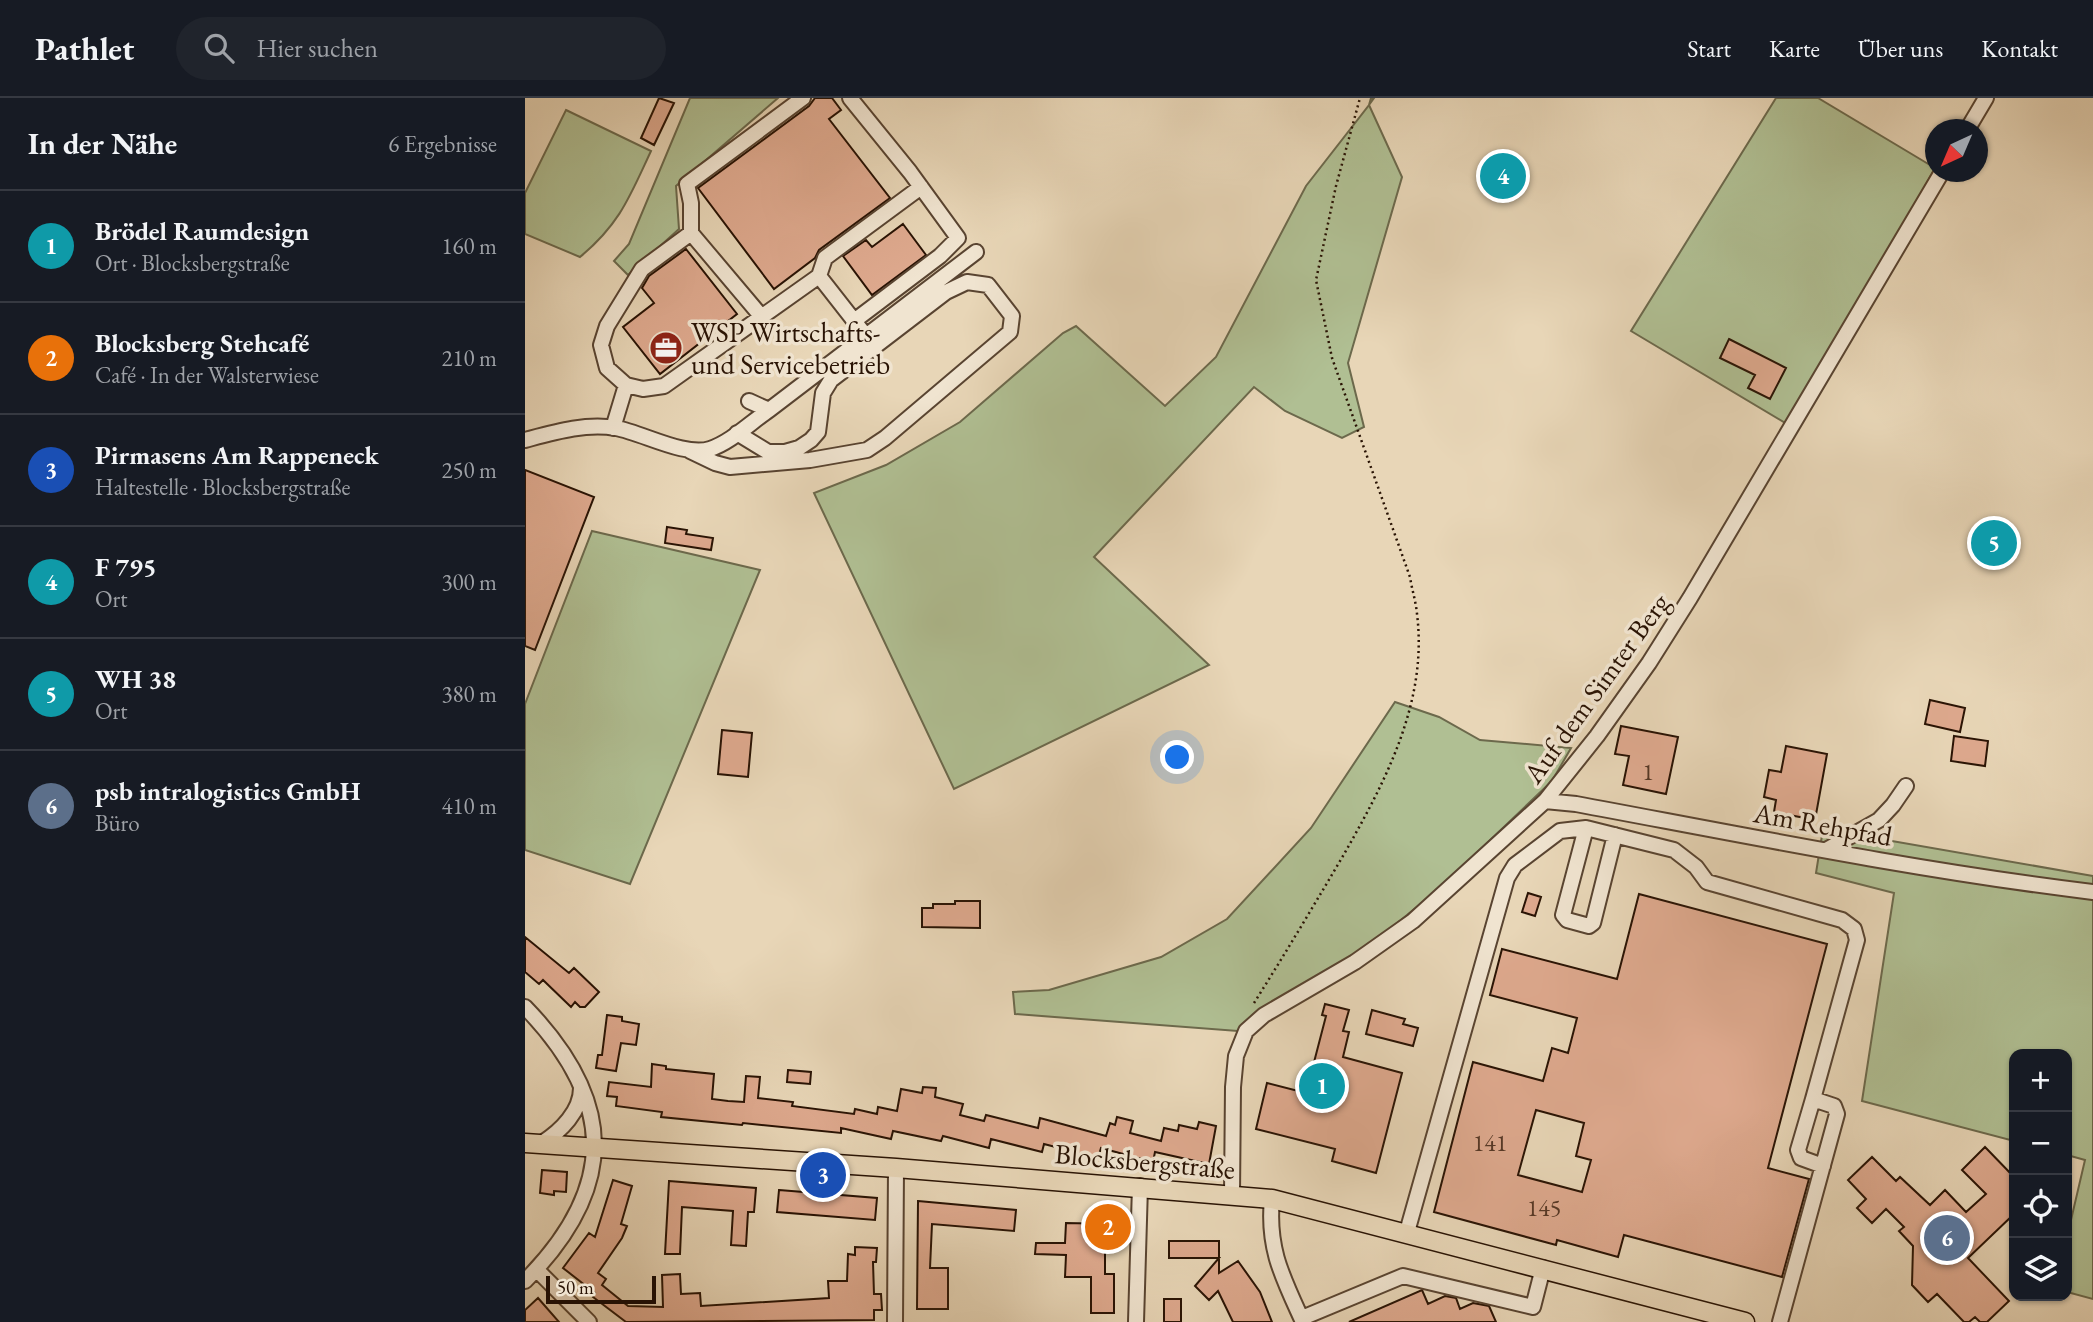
<!DOCTYPE html>
<html lang="de">
<head>
<meta charset="utf-8">
<style>
  body { margin:0; font-family:"EB Garamond",serif; background:#20242c; color:#f1f3f6 }
  .controls { position:absolute; right:21px; bottom:21px; display:grid; overflow:hidden; border-radius:14px; box-shadow:0 2px 5px #0004 }
  .controls button { width:63px; height:63px; display:grid; place-items:center; padding:0; border:0; border-bottom:2px solid #363941; background:#171b24; color:#f1f3f6; font:35px sans-serif }
  .compass { position:absolute; left:1400px; top:21px; width:63px; height:63px; border-radius:50%; background:#171b24; box-shadow:0 2px 5px #0004; rotate:224deg }
  .scale { position:absolute; left:21px; bottom:18px; width:110px; box-sizing:border-box; padding-left:7px; border:4px solid #291304; border-top:0; font-size:19px; line-height:24px; white-space:nowrap; color:#291304; -webkit-text-stroke:5px #f0e4d0; paint-order:stroke }
  .you { position:absolute; left:653px; top:660px; width:24px; height:24px; margin:-18px; border:5px solid #fff; border-radius:50%; background:#1a73e8; box-shadow:0 0 0 10px #1a73e833 }
  .badge { display:grid; place-items:center; width:46px; height:46px; border-radius:50%; background:#c59692; color:#fff; font-size:23px; font-weight:700 }
  .pin { position:absolute; translate:-50% -50%; border:4px solid #fff; box-shadow:0 2px 7px #0006 }
  .list { margin:0; padding:0; list-style:none }
  h2 { display:flex; justify-content:space-between; align-items:center; height:91px; margin:0; padding:0 28px; font-size:30px }
  h2 small { font-size:23px; font-weight:400; color:#9ea1a6 }
  .list li { display:grid; grid-template-columns:46px 1fr auto; gap:21px; align-items:center; box-sizing:border-box; height:112px; padding:0 28px; border-top:2px solid #363941 }
  .list b { display:block; font-size:26px; white-space:nowrap }
  .list p { margin:0; font-size:23px; white-space:nowrap; color:#9ea1a6 }
  .list em { font-size:23px; font-style:normal; color:#9ea1a6 }
  .icon { flex:none; width:38px; height:38px; fill:none; stroke:currentColor; stroke-width:2; stroke-linecap:round; stroke-linejoin:round }
  .map { position:relative; flex:none; width:1568px; height:1224px; overflow:hidden }
  header { display:flex; align-items:center; gap:42px; box-sizing:border-box; height:98px; padding:0 35px; background:#171b24; border-bottom:2px solid #363941 }
  header strong { font-size:33px }
  nav { display:flex; gap:38px; margin-inline-start:auto; font-size:24px }
  .search { width:490px; height:63px; background:#20242c; display:flex; align-items:center; gap:18px; box-sizing:border-box; padding:0 24px; border-radius:38px; color:#9ea1a6; font-size:26px }
  main { display:flex }
  aside { flex:1; background:#171b24 }
  .map>svg:first-child { display:block }
  .green { fill:#b0bf93; stroke:#6c694c; stroke-width:2 }
  .building { fill:#dea98e; stroke:#291304; stroke-width:2; fill-rule:evenodd }
  .lines { fill:none; stroke-linecap:round; stroke-linejoin:round }
  .minor-casing { stroke:#594431; stroke-width:18 }
  .major-casing { stroke:#291304; stroke-width:21 }
  .path { stroke:#291304; stroke-width:2.5; stroke-dasharray:2 3.5; stroke-linecap:butt }
  .minor { stroke:#f0e4d0; stroke-width:14 }
  .major { stroke:#e8d6b7; stroke-width:18 }
  .labels { text-anchor:middle; dominant-baseline:central; stroke-width:7; stroke-linejoin:round; paint-order:stroke }
  .number-label { font-size:24px; fill:#563826 }
  .poi-label { font-size:28px; fill:#291304; stroke:#f0e4d0; text-anchor:start }
  .street-label { font-size:28px; fill:#291304; stroke:#f0e4d0 }
</style>
</head>
<body>
<header>
<strong>Pathlet</strong>
<div class="search"><svg class="icon" aria-label="search" viewBox="0 0 24 24"><circle cx="10" cy="10" r="6"/><path d="M15 15l6 6"/></svg>Hier suchen</div>
<nav><a>Start</a><a>Karte</a><a>Über uns</a><a>Kontakt</a></nav>
</header>
<main>
<aside>
<h2>In der Nähe<small>6 Ergebnisse</small></h2>
<ul class="list">
<li><span class="badge" style="background:#0f9aa8">1</span><div><b>Brödel Raumdesign</b><p>Ort · Blocksbergstraße</p></div><em>160 m</em></li>
<li><span class="badge" style="background:#e8710a">2</span><div><b>Blocksberg Stehcafé</b><p>Café · In der Walsterwiese</p></div><em>210 m</em></li>
<li><span class="badge" style="background:#1a4fb4">3</span><div><b>Pirmasens Am Rappeneck</b><p>Haltestelle · Blocksbergstraße</p></div><em>250 m</em></li>
<li><span class="badge" style="background:#0f9aa8">4</span><div><b>F 795</b><p>Ort</p></div><em>300 m</em></li>
<li><span class="badge" style="background:#0f9aa8">5</span><div><b>WH 38</b><p>Ort</p></div><em>380 m</em></li>
<li><span class="badge" style="background:#5c6f8a">6</span><div><b>psb intralogistics GmbH</b><p>Büro</p></div><em>410 m</em></li>
</ul>
</aside>
<div class="map">
<svg width="1568" height="1224" viewBox="0 0 1568 1224">
  <rect width="100%" height="100%" fill="#e8d6b7"/>
  <filter id="stains"><feTurbulence type="fractalNoise" baseFrequency=".00286" numOctaves="4"/><feColorMatrix values="0 0 0 0 .2 0 0 0 0 .09 0 0 0 0 .02 0 0 0 .5 -.17"/></filter>
  <radialGradient id="worn" r=".72"><stop offset=".6" stop-color="#630" stop-opacity="0"/><stop offset="1" stop-color="#630" stop-opacity=".3"/></radialGradient>
  <path class="green" d="M165 0H253L151 88 154 131 103 177 89 163 104 146Z
    M846 0H849L844 7 877 79 823 265 839 329 817 340 760 313 729 289 569 459 684 567 429 691 289 395 361 367 435 324 538 235 551 228 640 308 691 259 781 88 844 7Z
    M1251 0H1293L1410 70 1267 329 1106 233Z
    M41 12 126 53C105 98 95 126 55 159L0 136V95Z
    M67 433 235 472 105 786 0 752V606Z
    M870 604 914 619 955 642 1046 650 1027 683 915 790 843 849 726 934 490 916 488 894 524 892 636 859 702 821 786 730Z
    M1298 731 1568 778V1201L1542 1194V1139L1560 1062 1542 1057V956H1489V1043L1337 1003 1369 795 1291 775Z"/>
  <path class="building" d="M134 0 149 5 129 47 116 40Z
    M290 0H307L316 12 304 21 365 100 294 152 290 160 249 191 173 90 284 8Z
    M378 126 401 157 347 197 318 158 341 142 347 149Z
    M161 151 212 216 135 276 98 229 129 205 117 190 124 178Z
    M1204 241 1261 270 1245 301 1223 290 1230 277 1195 260Z
    M0 372 69 399 10 552 0 548Z
    M142 429 162 432 161 436 188 440 186 452 140 445Z
    M1405 602 1440 610 1435 634 1400 626Z
    M1096 628 1153 639 1141 696 1098 687 1104 658 1090 656Z
    M197 632 227 635 223 679 193 676Z
    M1429 638 1463 643 1460 668 1426 663Z
    M1261 648 1302 656 1290 722 1249 714 1251 702 1239 699 1244 672 1256 674Z
    M1003 795 1016 799 1010 818 997 814Z
    M1114 796 1302 846 1243 1070 1284 1081 1257 1179 1099 1137 1093 1159 1032 1142 1031 1147 909 1114 948 964 1018 983 1027 950 1043 955 1052 920 965 897 977 851 1092 881ZM1011 1012 1059 1025 1051 1058 1066 1062 1057 1094 993 1077Z
    M430 803H455V830L397 829V810H408V806H430Z
    M0 839 44 875 49 870 74 894 60 909H55L50 904 46 909 18 882 14 886 0 874Z
    M800 906 824 912 818 933 824 934 818 959 877 975 851 1075 807 1063 810 1051 731 1031 742 985 781 995 801 918 797 917Z
    M847 912 880 921 878 926 893 930 888 948 841 936Z
    M82 917 97 919V923L114 926 111 947 96 945 91 973 71 970 73 957H77Z
    M127 966 141 968V971L189 976 187 1001 203 1003 219 1004 221 978 235 979 233 1000 268 1004 267 1008 329 1016 330 1011 352 1016 353 1009 372 1013 376 991 397 995 398 989 411 990 410 999 438 1006 435 1017 459 1023 461 1017 513 1030 515 1020 581 1038 585 1025 590 1027 592 1019 608 1023 605 1035 636 1043 639 1030 653 1033 654 1027 672 1031 674 1024 691 1028 684 1066 630 1054 628 1064 576 1050 573 1060 519 1046 517 1054 466 1041 464 1050 418 1038 416 1043 368 1033 366 1041 316 1030V1035L218 1025 217 1027 136 1019 137 1014 91 1008 92 999 82 998 84 984 126 989Z
    M263 972 286 974 285 986 262 984Z
    M1460 1049 1489 1079V1116L1443 1160 1484 1203 1462 1224H1455L1450 1219 1444 1224H1439L1412 1196 1403 1204 1387 1187 1388 1148 1374 1133 1379 1129 1361 1111 1347 1125 1332 1110 1341 1101 1323 1082 1347 1059 1371 1083 1375 1079 1405 1107 1420 1092 1441 1114 1461 1096 1437 1072Z
    M17 1072 42 1074 41 1094 29 1093V1097L15 1095Z
    M88 1082 107 1088 96 1126 102 1128 97 1140 73 1175 81 1181 77 1187 103 1208 138 1209 137 1177 155 1176 156 1196 175 1195 176 1208 304 1200 303 1183H322L323 1156 330 1157V1149L352 1150 351 1164H348L349 1196H356L357 1212H349V1222L101 1224 68 1199 70 1195 38 1170 64 1135 70 1139Z
    M144 1083 231 1090 229 1114H223L221 1148 206 1147 208 1113 157 1109 155 1156H140Z
    M254 1092 352 1100 350 1122 252 1114Z
    M393 1103 491 1112 489 1133 407 1126 405 1170H423V1211H392Z
    M541 1125 588 1126 587 1149H580V1176H589V1215H566V1179H540L541 1157 510 1156 511 1145H540Z
    M644 1143H694V1175L713 1163 735 1194 747 1224H708L693 1193 684 1202 670 1188 694 1160H644Z
    M897 1192 903 1206 920 1198 931 1200 935 1211 948 1205 964 1208 971 1224H824Z
    M13 1200 34 1224H0V1212Z
    M639 1201H656V1224H639Z"/>
  <g class="lines">
    <defs>
      <path id="minor" d="M278 0 162 86 166 105V135L117 171 82 228 76 247 82 270 101 287 118 291 139 288 294 178 341 238
        M325 0 385 74 433 140 415 158 329 223
        M1442 32 1461 0
        M166 135 236 218
        M294 178 300 160 396 89
        M224 303 244 312 451 154
        M88 330 101 287
        M0 342C30 334 60 325 91 330 118 335 160 359 185 351 206 344 225 325 244 312
        M165 353 190 365 205 369 285 362 342 352 360 340 485 234 487 218 463 187 442 184 421 194 306 282 298 295 293 334 286 342 274 350 260 354H243L212 335
        M1020 703 1051 706C1223 738 1395 773 1568 794
        M1061 730 1038 817 1042 822 1064 828 1068 825 1090 737
        M1301 752 1354 722 1368 707 1381 688
        M0 909C91 1003 93 1089 0 1183
        M1288 1001 1273 1052 1276 1060 1298 1068
        M17 1045C36 1033 56 1013 56 990
        M707 1096 708 989 711 958 721 933 739 917 830 864 888 823 1020 703 1072 638 1124 565 1165 500 1417 74
        M747 1101C742 1151 758 1180 778 1224
        M882 1134 982 780 990 767 1035 733 1061 730 1149 752 1171 769 1182 784 1317 822 1329 831 1332 842 1288 1001 1309 1008 1312 1016 1255 1224
        M12 1172 64 1224
        M777 1220 878 1178 1008 1209 1018 1170
        M370 1224 371 1070
        M611 1224 615 1088"/>
      <path id="major" d="M0 1045 371 1070 747 1101 1220 1224"/>
    </defs>
    <use href="#minor" class="minor-casing"/>
    <use href="#major" class="major-casing"/>
    <path class="path" d="M729 905C760 856 789 807 818 758 860 684 903 604 892 516 891 504 887 492 885 479L807 260 791 182 811 88 835 0"/>
    <use href="#minor" class="minor"/>
    <use href="#major" class="major"/>
  </g>
  <defs>
    <symbol id="office-disc" viewBox="-11 -11 22 22"><circle r="9.5" fill="#8f2418" stroke="#f0e4d0"/><path d="M-6-3h4V-5.5h4V-3h4V5H-6ZM-1-4.5V-3h2v-1.5ZM-6 0V1H6V0Z" fill="#fff"/></symbol>
  </defs>
  <g fill-rule="evenodd">
    <use href="#office-disc" x="122" y="231" width="38" height="38"/>
  </g>
  <g class="labels">
    <g class="number-label">
      <text x="1123" y="673">1</text>
      <text x="965" y="1044">141</text>
      <text x="1019" y="1109">145</text>
    </g>
    <g class="poi-label">
      <text x="166" y="234">WSP Wirtschafts-<tspan x="166" dy="32">und Servicebetrieb</tspan></text>
    </g>
    <g class="street-label">
      <text transform="translate(1071 590) rotate(-54)">Auf dem Simter Berg</text>
      <text transform="translate(1298 726) rotate(10)">Am Rehpfad</text>
      <text transform="translate(620 1063) rotate(5)">Blocksbergstraße</text>
    </g>
  </g>
  <rect width="100%" height="100%" filter="url(#stains)"/>
  <rect width="100%" height="100%" fill="url(#worn)"/>
</svg>
<div class="controls">
<button>+</button>
<button>−</button>
<button><svg class="icon" aria-label="locate" viewBox="0 0 24 24"><circle cx="12" cy="12" r="6"/><path d="M12 2v4M12 18v4M2 12h4M18 12h4"/></svg></button>
<button><svg class="icon" aria-label="layers" viewBox="0 0 24 24"><path d="M12 4l9 5-9 5-9-5zM3 14l9 5 9-5"/></svg></button>
</div>
<svg class="compass" viewBox="-18 -18 36 36"><path d="M0-13l5 13h-10z" fill="#e53935"/><path d="M0 13l5-13h-10z" fill="#9ea1a6"/></svg>
<div class="scale">50 m</div>
<div class="you"></div>
<div class="pin badge" style="left:797px;top:988px;background:#0f9aa8">1</div>
<div class="pin badge" style="left:583px;top:1129px;background:#e8710a">2</div>
<div class="pin badge" style="left:298px;top:1077px;background:#1a4fb4">3</div>
<div class="pin badge" style="left:978px;top:78px;background:#0f9aa8">4</div>
<div class="pin badge" style="left:1469px;top:445px;background:#0f9aa8">5</div>
<div class="pin badge" style="left:1422px;top:1140px;background:#5c6f8a">6</div>
</div>
</main>
</body>
</html>
